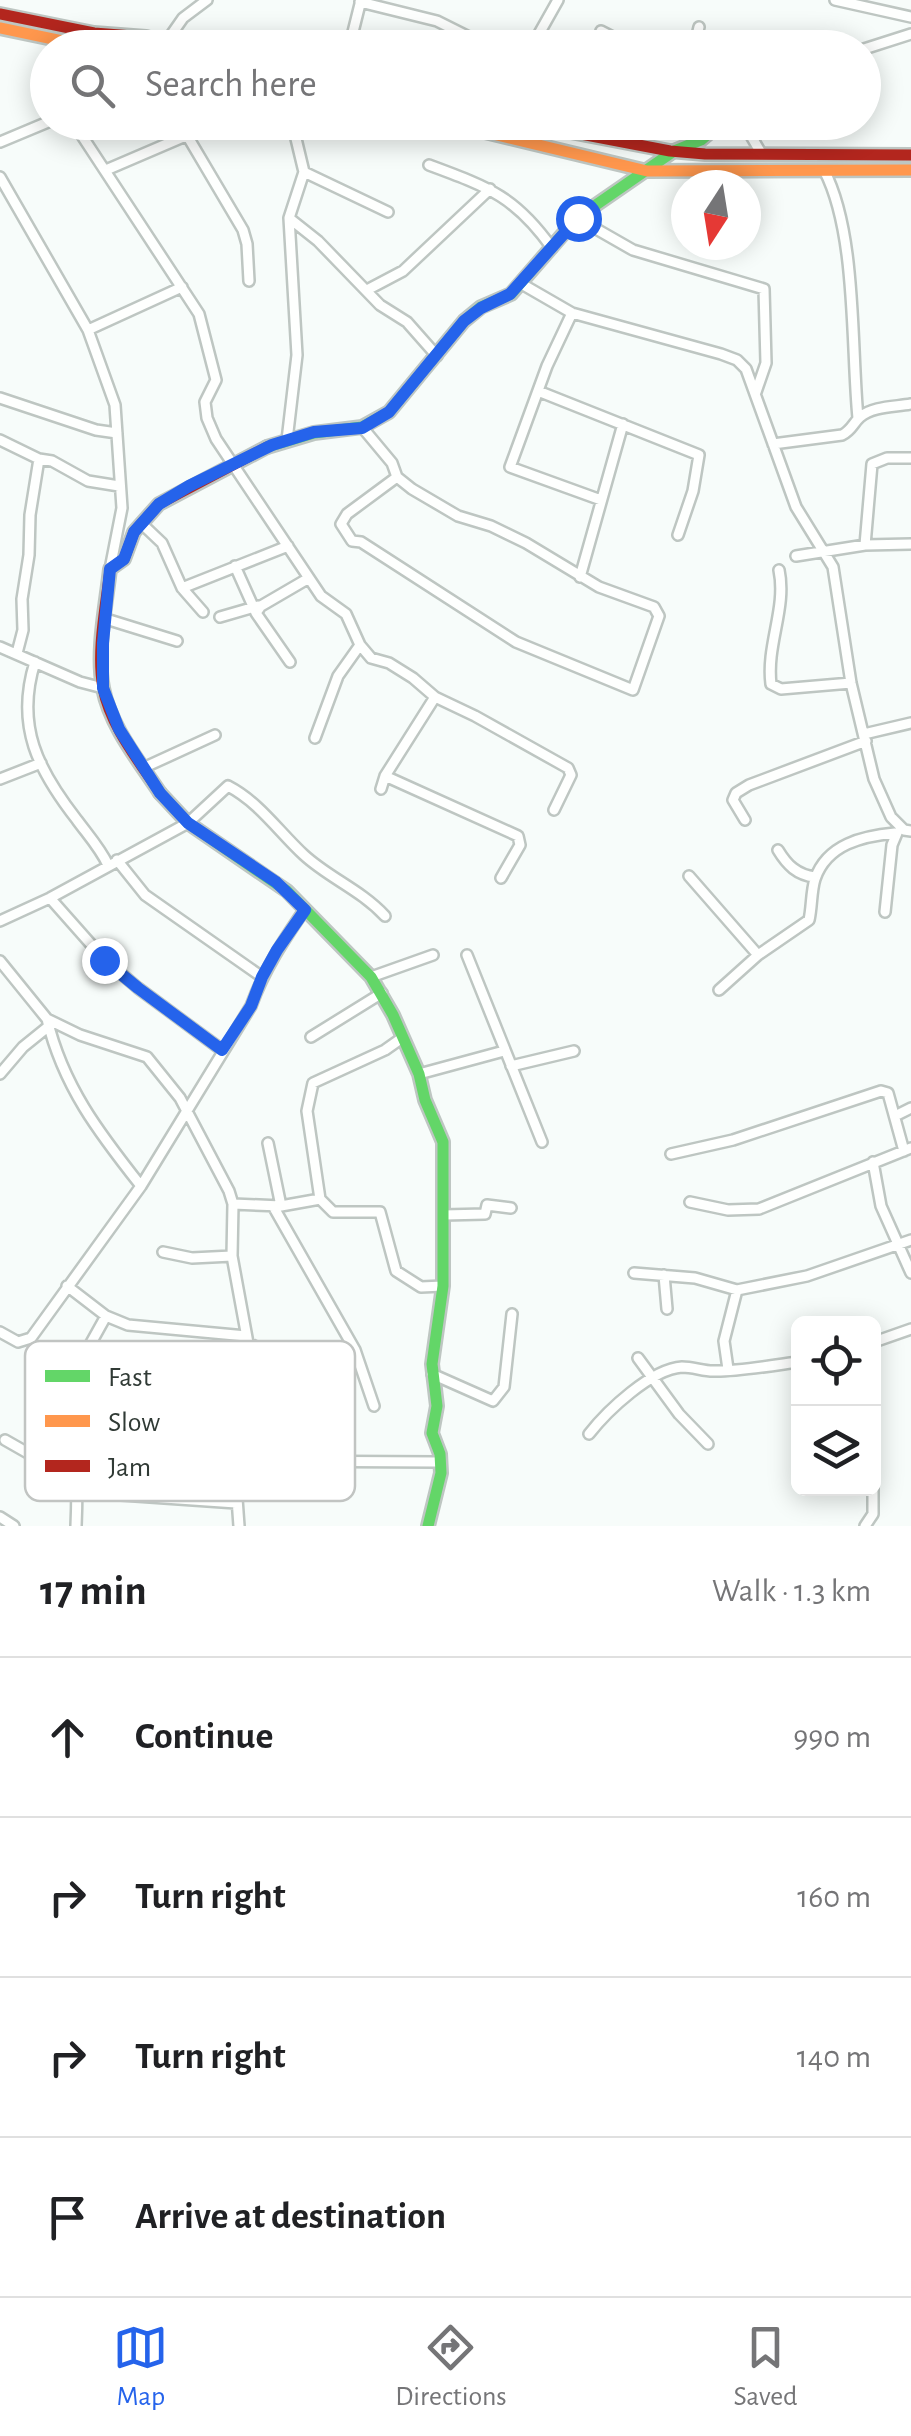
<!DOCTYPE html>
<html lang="en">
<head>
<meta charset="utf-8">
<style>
  body { margin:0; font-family:"Alegreya Sans",sans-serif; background:#f2f2f2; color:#202124 }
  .controls { position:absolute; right:30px; bottom:30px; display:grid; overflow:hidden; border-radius:15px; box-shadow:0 5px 25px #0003 }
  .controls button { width:90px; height:90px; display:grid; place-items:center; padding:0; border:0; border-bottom:2px solid #e0e0e0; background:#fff; color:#202124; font:50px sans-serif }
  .compass { position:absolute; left:671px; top:170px; width:90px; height:90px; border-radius:50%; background:#fff; box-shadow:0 5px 25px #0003; rotate:192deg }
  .stop { position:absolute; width:30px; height:30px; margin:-22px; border:8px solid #2563eb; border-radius:50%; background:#fff }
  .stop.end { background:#2563eb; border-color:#fff; box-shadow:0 2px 10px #0008 }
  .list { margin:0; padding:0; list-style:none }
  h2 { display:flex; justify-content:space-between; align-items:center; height:130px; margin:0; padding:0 40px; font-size:42px }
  h2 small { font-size:32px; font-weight:400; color:#757577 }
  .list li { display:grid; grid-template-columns:65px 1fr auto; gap:30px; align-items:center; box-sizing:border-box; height:160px; padding:0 40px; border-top:2px solid #e0e0e0 }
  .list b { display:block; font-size:38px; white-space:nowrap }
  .list em { font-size:32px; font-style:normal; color:#757577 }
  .icon { flex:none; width:55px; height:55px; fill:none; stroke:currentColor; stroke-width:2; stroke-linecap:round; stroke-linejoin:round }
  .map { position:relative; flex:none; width:911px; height:1526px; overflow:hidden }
  .search { position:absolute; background:#fff; box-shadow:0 5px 25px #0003; left:30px; right:30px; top:30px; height:110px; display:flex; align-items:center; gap:25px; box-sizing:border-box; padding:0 35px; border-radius:55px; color:#757577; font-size:38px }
  .sheet { height:770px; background:#fff }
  nav { display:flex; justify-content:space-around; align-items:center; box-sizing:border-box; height:140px; border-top:2px solid #e0e0e0; background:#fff; font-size:28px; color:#757577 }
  nav a { display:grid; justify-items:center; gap:5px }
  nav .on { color:#2563eb }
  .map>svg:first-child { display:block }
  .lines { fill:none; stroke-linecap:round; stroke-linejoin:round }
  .street-casing { stroke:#bec6c2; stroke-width:14 }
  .fast-casing { stroke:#bec6c2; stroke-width:16 }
  .slow-casing { stroke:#bec6c2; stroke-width:16 }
  .jam-casing { stroke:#bec6c2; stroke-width:16 }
  .street { stroke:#fefffe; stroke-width:9 }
  .fast { stroke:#63d668; stroke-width:11 }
  .slow { stroke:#ff974d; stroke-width:11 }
  .jam { stroke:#b3261e; stroke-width:11 }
  .route { stroke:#2563eb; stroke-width:12 }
  .key { fill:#fff; stroke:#c1c4c2; stroke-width:2.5 }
  .key-label { font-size:28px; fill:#303a35 }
</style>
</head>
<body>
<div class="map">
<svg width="911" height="1526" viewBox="0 0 911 1526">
  <rect width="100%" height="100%" fill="#f7fcfa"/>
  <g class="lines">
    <defs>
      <path id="street" d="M835 0 911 17
        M360 2 437 21 473 39 501 48
        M601 31 634 48
        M162 48 183 18 207 0
        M349 48 361 0
        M531 48 558 0
        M694 48 699 27
        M759 48 761 38
        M864 49 911 34
        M73 122 199 314 216 380 205 402 207 418 216 439 321 596 346 614 360 645 371 658 389 663 413 678 435 697 475 716 568 768 571 775 554 810
        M743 122 761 153
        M188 137 243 230 247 244 249 281
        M0 142 48 122
        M429 165C488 187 515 196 552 248
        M106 170 218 122
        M824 170C857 233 851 346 858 418
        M304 172 388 212
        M0 177 88 330 115 405 122 508 110 569
        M289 218 318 241 380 305 407 322 437 356
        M577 218 633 250 764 289 766 363 756 392
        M520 283 572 313 721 354 737 360 746 369 796 507 833 567 851 683 874 779 891 817 904 830 911 831
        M367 290 403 271 490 189
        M572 313 547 366 510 467 601 500
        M88 330 182 287
        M538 391 699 455 693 491 678 535
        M0 398 96 430 117 433
        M362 427 392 463 397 477 412 489 458 516 491 526 526 543 599 587 654 607 659 616 633 690 516 642 361 542 352 541 341 524 347 514 397 477
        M0 440 39 459 52 461 88 481 119 486
        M287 440 297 355 289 218 304 172 292 122
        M773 444 842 435C852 430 853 423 860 417 873 406 895 407 911 404
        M142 524 162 543 182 588 203 612
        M865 545 872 464 887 458H911
        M796 556 865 545 911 544
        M235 566 256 613
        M779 570C787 608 766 645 771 684L781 689 851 683
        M580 577 623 424
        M182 588 288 546
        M220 617 258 606
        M106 619 177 641
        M0 647 80 682 103 688
        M17 653 23 630 22 599 29 555 30 515 39 459
        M35 662C15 726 38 770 77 820 88 835 100 848 108 865
        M290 662 256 613 261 606 309 578
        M864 734 911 723
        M315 738 338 676 360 645
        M143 768 215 735
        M385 776 518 836 520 845 501 878
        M0 779 41 763
        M381 789 385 776 435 697
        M745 820 733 800 736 793 749 785 866 741
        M778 850C787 865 797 875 815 877
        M117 860 145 895 262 977
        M689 876 758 955
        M50 898 104 959 138 988 222 1050
        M885 912 892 845 897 833
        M0 921 50 898 188 823 228 786C259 802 279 832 304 855 329 878 361 890 385 916
        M467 955 542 1142
        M0 961 47 1019 80 1035 147 1057 180 1098 229 1191 233 1204 232 1256 248 1343 231 1415 239 1526
        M371 977 433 955
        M719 990 758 955 809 920C812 907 811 892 815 879 827 844 863 836 895 833
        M47 1019C63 1086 99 1133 141 1186
        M311 1037 382 993
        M402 1038 385 1050 313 1083 307 1111 320 1199 333 1212H380L396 1271 421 1287 443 1286
        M511 1066 574 1051
        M0 1074 23 1047 49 1026
        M419 1074 504 1051
        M895 1116 911 1108
        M268 1143 281 1206
        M671 1154 733 1140 881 1091 888 1093 904 1151
        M873 1162 881 1206 911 1273
        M690 1202 728 1210 759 1209 911 1148
        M233 1204 281 1206 320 1199
        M273 1206 355 1350 374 1406
        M444 1215 485 1214 487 1205 511 1208
        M163 1252 192 1258 232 1256
        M634 1273 695 1278 737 1290 807 1276 911 1240
        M664 1275 667 1309
        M67 1286 106 1316 128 1325 246 1336
        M0 1332 18 1342 31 1338 141 1186 251 1006C264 970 283 941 305 909
        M874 1342 911 1329
        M248 1343C280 1357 282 1370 296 1400
        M638 1358 679 1414 708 1444
        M728 1369 724 1341 737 1290
        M432 1374 493 1401 504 1387 512 1314
        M71 1406 151 1416 231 1415
        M589 1434C607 1411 651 1369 682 1367 693 1367 703 1371 713 1371 735 1372 776 1365 798 1362
        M5 1440 77 1481
        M232 1461 438 1462
        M874 1475V1470
        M78 1492 236 1503
        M0 1517 14 1526
        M76 1526C78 1481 77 1432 66 1388L106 1316
        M865 1526 873 1514V1488"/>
      <path id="fast" d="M267 447 314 433 362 427 389 412 464 321 481 307 511 294 577 218 674 151 701 140 722 122
        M160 793 188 823 287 891 371 977 393 1015 419 1074 425 1100 443 1142V1286L432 1364 437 1406 432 1433 440 1454 441 1473 428 1526"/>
      <path id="slow" d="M0 28 96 48
        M443 122 647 171 911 170"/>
      <path id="jam" d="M0 14 94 33 146 37 185 48
        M518 122 670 151 705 154 911 155
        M160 793C139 761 110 726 103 688 96 651 106 606 110 569L124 559 134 532 159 504 267 447"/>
    </defs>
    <use href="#street" class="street-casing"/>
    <use href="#fast" class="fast-casing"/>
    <use href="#slow" class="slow-casing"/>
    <use href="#jam" class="jam-casing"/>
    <use href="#street" class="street"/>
    <use href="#fast" class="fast"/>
    <use href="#slow" class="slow"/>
    <use href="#jam" class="jam"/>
  </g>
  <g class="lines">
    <path class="route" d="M104 960 138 988 222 1050 251 1006 262 977 277 950 305 910 276 882 188 823 160 793 119 729 103 688V643L110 569 124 559 134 532 159 504 189 486 272 445 314 432 362 428 389 412 464 321 481 308 510 294 578 218"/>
  </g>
  <rect x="25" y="1341" width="330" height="160" rx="15" class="key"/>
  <rect x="45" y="1370" width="45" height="12" fill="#63d668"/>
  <rect x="45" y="1415" width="45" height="12" fill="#ff974d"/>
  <rect x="45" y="1460" width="45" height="12" fill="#b3261e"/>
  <g class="key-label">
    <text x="108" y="1386">Fast</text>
    <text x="108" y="1431">Slow</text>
    <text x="108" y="1476">Jam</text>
  </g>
</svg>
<div class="controls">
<button><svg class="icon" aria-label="locate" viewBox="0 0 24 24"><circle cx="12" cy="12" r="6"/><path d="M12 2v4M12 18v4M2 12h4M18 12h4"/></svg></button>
<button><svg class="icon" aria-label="layers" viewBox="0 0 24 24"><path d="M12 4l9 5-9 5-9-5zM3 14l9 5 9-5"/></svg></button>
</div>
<svg class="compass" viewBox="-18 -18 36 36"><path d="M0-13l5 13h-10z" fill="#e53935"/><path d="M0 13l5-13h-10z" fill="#757577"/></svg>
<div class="stop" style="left:578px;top:218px"></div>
<div class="stop end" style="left:104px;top:960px"></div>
<div class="search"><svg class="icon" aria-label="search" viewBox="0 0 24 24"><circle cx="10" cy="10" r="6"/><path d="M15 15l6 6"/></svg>Search here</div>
</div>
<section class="sheet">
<h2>17 min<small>Walk · 1.3 km</small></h2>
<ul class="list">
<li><svg class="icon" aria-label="ahead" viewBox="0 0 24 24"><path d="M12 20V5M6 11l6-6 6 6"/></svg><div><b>Continue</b></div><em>990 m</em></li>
<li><svg class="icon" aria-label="right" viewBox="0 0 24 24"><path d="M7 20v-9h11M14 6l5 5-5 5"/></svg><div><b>Turn right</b></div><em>160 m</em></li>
<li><svg class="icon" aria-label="right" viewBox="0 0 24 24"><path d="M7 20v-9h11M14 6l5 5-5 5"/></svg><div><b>Turn right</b></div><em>140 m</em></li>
<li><svg class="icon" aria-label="arrive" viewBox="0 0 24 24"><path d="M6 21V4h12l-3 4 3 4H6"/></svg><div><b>Arrive at destination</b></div></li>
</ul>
</section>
<nav>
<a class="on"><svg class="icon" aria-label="map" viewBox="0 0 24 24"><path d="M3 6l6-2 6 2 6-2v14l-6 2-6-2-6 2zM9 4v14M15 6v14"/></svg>Map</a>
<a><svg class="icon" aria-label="directions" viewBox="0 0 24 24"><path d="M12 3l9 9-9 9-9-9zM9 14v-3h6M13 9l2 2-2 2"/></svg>Directions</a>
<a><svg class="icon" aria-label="saved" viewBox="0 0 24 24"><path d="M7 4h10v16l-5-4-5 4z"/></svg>Saved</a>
</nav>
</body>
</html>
